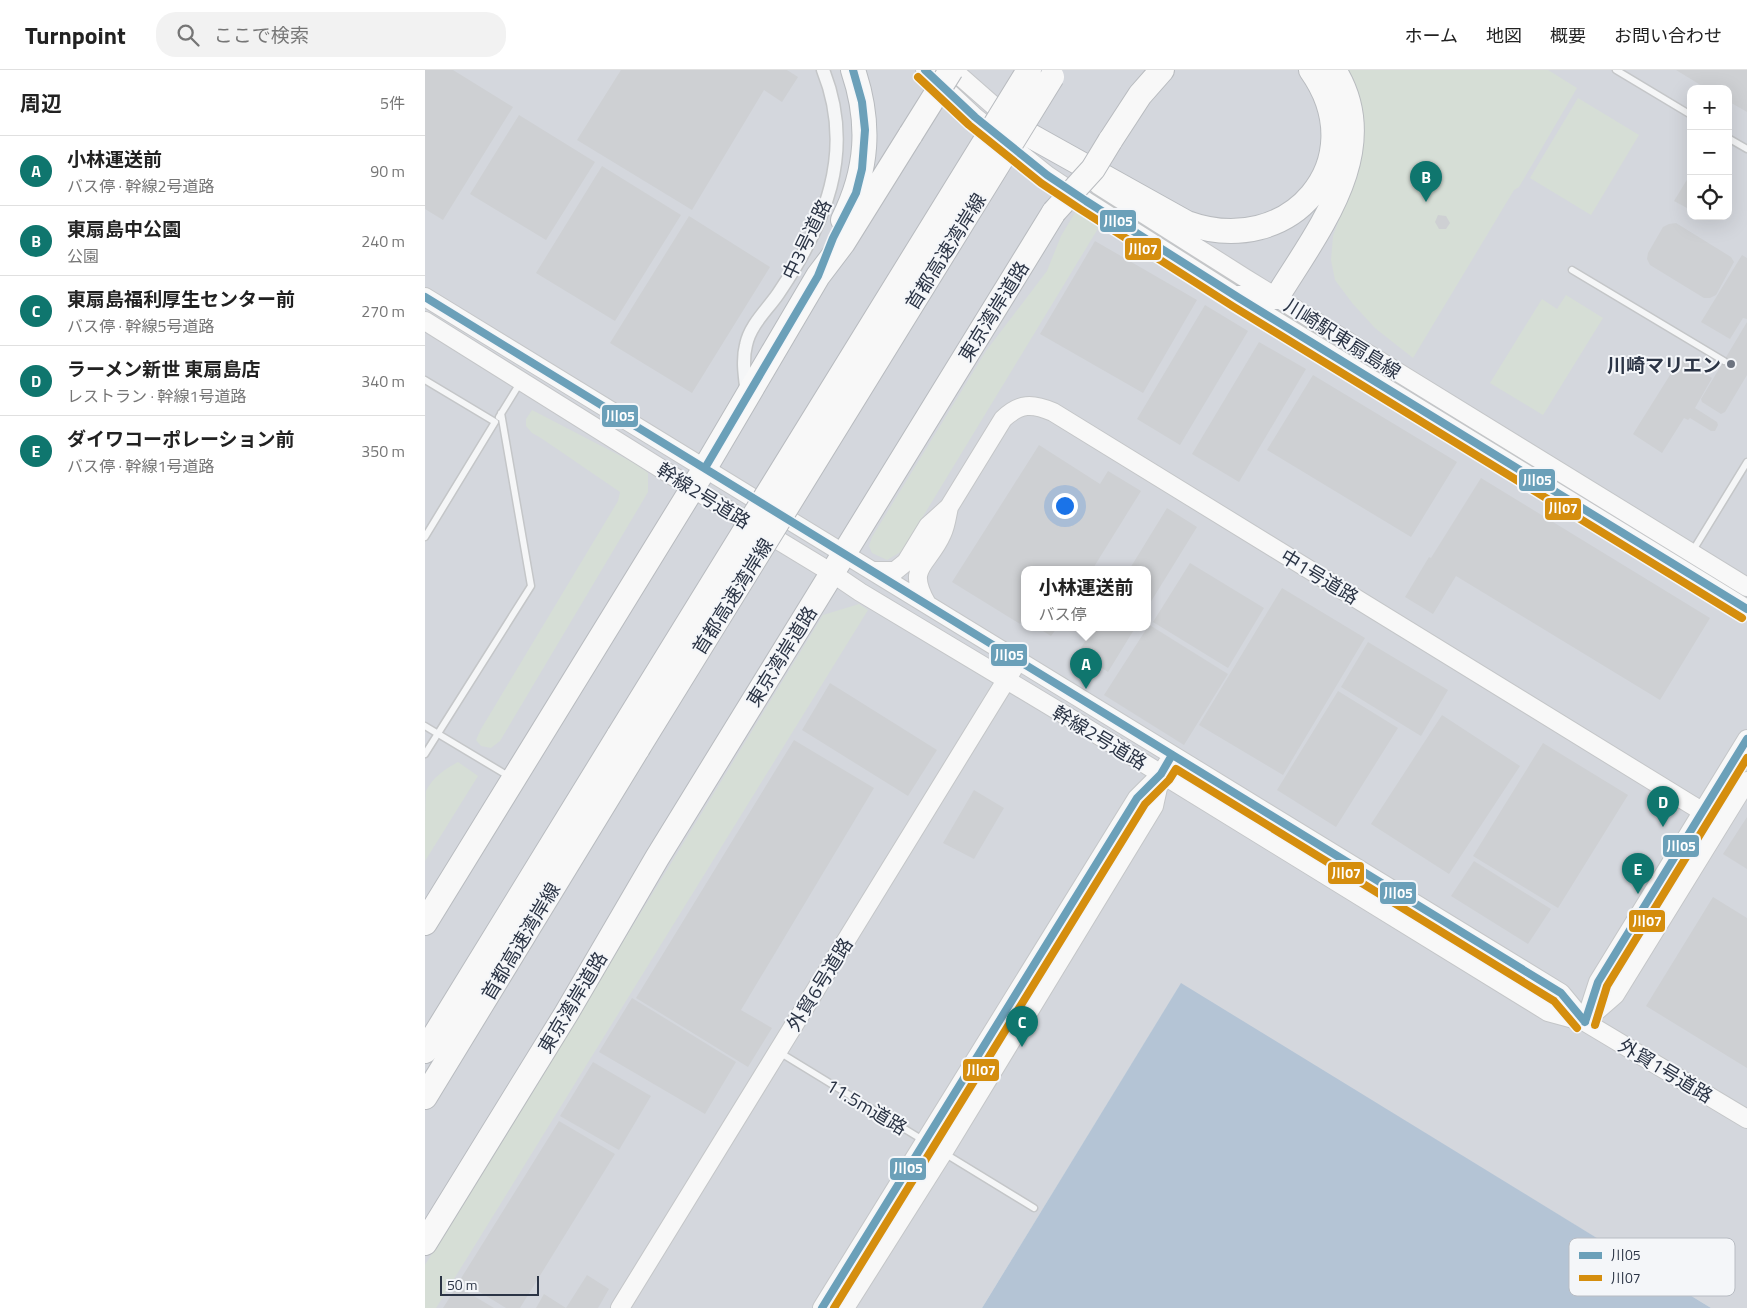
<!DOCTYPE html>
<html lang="ja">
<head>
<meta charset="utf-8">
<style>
  body { margin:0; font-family:"Titillium Web","Noto Sans JP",sans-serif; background:#f2f2f2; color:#222 }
  .controls { position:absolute; right:15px; top:15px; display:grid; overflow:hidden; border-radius:10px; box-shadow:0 5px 20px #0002 }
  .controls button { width:45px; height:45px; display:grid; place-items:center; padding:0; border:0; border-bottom:1px solid #e0e0e0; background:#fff; color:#222; font:25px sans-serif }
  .scale { position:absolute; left:15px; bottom:12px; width:99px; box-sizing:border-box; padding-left:5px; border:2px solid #2b3445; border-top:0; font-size:14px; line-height:18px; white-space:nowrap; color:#2b3445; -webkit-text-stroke:4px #f4f6f9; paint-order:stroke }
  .you { position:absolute; left:639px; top:435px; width:18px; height:18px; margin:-12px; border:4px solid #fff; border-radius:50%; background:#1a73e8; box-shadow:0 0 0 8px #1a73e833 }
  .badge { display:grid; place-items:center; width:32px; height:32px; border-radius:50%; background:#0f766e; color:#fff; font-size:16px; font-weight:700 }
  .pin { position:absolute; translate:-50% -41px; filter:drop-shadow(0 1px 2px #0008) }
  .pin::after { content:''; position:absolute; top:26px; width:18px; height:15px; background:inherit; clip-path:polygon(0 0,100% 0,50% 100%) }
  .popup { position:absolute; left:596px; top:496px; width:130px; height:65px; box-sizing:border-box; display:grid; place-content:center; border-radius:10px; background:#fff; filter:drop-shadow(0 1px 4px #0005); font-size:16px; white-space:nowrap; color:#767676 }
  .popup b { font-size:19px; color:#222 }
  .popup::after { content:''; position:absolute; left:50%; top:100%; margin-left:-10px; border:10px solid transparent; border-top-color:#fff }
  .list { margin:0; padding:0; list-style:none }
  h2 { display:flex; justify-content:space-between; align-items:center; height:65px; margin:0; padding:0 20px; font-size:21px }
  h2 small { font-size:16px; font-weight:400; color:#767676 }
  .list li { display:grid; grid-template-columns:32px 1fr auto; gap:15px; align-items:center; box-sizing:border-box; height:70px; padding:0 20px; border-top:1px solid #e0e0e0 }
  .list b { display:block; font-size:19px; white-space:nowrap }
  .list p { margin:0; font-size:16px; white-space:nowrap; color:#767676 }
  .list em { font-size:16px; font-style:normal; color:#767676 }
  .icon { flex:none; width:28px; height:28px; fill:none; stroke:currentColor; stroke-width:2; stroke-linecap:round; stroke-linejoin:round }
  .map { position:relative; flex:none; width:1322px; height:1238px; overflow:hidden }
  header { display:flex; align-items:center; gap:30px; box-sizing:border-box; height:70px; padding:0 25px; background:#fff; border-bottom:1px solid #e0e0e0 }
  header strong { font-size:24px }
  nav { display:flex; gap:28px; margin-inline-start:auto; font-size:18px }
  .search { width:350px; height:45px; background:#f2f2f2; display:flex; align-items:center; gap:12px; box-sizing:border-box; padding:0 18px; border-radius:20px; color:#767676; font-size:19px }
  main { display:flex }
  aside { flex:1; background:#fff }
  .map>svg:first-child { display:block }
  .built { fill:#d4d7dd; fill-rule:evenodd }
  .green { fill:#d6ded6 }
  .water { fill:#b4c4d5 }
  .building { fill:#ced0d3 }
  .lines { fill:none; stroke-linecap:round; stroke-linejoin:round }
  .lane-casing { stroke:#c4c6c8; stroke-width:9 }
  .street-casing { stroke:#c4c6c8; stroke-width:15 }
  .secondary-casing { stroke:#c4c6c8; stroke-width:20 }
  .highway-casing { stroke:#b8bbbf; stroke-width:26 }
  .lane { stroke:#f5f6f7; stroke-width:6 }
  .street { stroke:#f5f6f7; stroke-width:12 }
  .secondary { stroke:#f8f8f8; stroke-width:18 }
  .highway { stroke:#f8f8f8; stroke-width:24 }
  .highway-bridge-casing { stroke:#b8bbbf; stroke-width:26; stroke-linecap:butt }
  .highway-bridge { stroke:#f8f8f8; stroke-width:24 }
  .bus-1-casing { stroke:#f4f6f9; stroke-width:11 }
  .bus-2-casing { stroke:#f4f6f9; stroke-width:11 }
  .bus-1 { stroke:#6ba0b9; stroke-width:8 }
  .bus-2 { stroke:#d58e0e; stroke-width:8 }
  .poi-dot { fill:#6c737f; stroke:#f4f6f9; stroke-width:2 }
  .labels { text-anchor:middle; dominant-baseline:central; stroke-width:4; stroke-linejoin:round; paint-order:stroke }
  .street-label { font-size:19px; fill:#2b3445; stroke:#f4f6f9 }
  .poi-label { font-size:19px; font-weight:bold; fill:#2b3445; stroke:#f4f6f9; text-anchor:end }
  .key { fill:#f4f6f9; stroke:#b8bcc3; stroke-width:1 }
  .key-label { font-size:14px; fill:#2b3445 }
  .line-badge { stroke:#f4f6f9; stroke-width:2 }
  .badge-label { font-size:14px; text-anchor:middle; font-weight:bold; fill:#fff }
</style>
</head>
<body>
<header>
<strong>Turnpoint</strong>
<div class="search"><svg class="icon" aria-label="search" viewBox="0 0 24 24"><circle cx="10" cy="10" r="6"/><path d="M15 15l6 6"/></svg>ここで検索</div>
<nav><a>ホーム</a><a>地図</a><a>概要</a><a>お問い合わせ</a></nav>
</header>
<main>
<aside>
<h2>周辺<small>5件</small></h2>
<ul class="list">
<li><span class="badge">A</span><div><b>小林運送前</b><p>バス停 · 幹線2号道路</p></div><em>90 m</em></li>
<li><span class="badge">B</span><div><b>東扇島中公園</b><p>公園</p></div><em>240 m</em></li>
<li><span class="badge">C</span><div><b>東扇島福利厚生センター前</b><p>バス停 · 幹線5号道路</p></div><em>270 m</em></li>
<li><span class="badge">D</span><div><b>ラーメン新世 東扇島店</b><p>レストラン · 幹線1号道路</p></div><em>340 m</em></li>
<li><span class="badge">E</span><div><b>ダイワコーポレーション前</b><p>バス停 · 幹線1号道路</p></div><em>350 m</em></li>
</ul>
</aside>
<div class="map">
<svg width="1322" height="1238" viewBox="0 0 1322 1238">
  <rect width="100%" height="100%" fill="#e6e8ea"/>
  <path class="built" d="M0 0H1322V1238H1286L756 914 557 1238H0ZM1266 19H1303V146H1266ZM600 500H722V558H600Z"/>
  <path class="green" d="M922 0H1123L1152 18 1094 117 1089 120 988 288 950 258 928 234 910 210 906 190 908 166 933 98 936 49Z
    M1153 28 1214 65 1166 145 1105 108Z
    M654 136 677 152 477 481 462 490 447 483 444 476 447 467 561 281 622 201 636 166Z
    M1141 225 1178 248 1118 345 1065 313 1117 229 1132 239Z
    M107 340 213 395 223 403V422L75 671 66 678 56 676 51 670 56 659 193 431 195 422 116 368 107 363 101 356V349Z
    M434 534 443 540 11 1238H0V1195L398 545Z
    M33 692 53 706 0 791C0 779 0 728 1 721 8 707 20 699 33 692Z"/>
  <path class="water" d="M756 913 1286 1238H557Z"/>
  <path class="building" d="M0 0H28L88 37 18 150 0 139Z
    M196 0H362L373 7 357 32 339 20 267 140 152 70Z
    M1251 0H1322V42L1303 31V19H1282Z
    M94 45 170 92 121 170 45 124Z
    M177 96 256 145 190 251 111 203Z
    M1266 103V131L1262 138 1249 131Z
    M1013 145 1021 146 1025 153 1021 159H1014L1010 152Z
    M264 146 345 197 267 323 185 273Z
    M1251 153 1306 187 1309 192 1291 225 1285 228H1279L1225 195 1222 189 1223 183 1238 157 1244 154Z
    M670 171 772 230 718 323 615 264Z
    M1317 185 1322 188V249L1318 248 1305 269 1276 252Z
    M780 235 823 261 755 375 712 349Z
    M1322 252V305L1300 342 1296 344 1277 332 1276 329Z
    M834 272 881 299 814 412 767 384Z
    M1255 289 1287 308 1270 338 1292 352 1293 355 1290 361H1286L1265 348 1263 350 1259 348 1237 383 1208 364Z
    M888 305 1032 392 986 467 842 380Z
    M614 375 675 414 683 401 716 421 667 500H600V550L598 549 595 554 527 512Z
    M1056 408 1285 548 1235 630 1031 506 1008 544 980 527 1004 487 1006 488Z
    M742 438 772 457 722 538V500H704Z
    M765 493 839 538 803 598 728 552Z
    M857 518 940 568 858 705 774 655Z
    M723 554 803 604 759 675 679 625 722 558Z
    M613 558H632L626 566Z
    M668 558H710L683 602 653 583Z
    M943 572 1023 620 996 666 916 617Z
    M405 613 512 680 483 726 377 660Z
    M913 621 973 658 911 757 852 720Z
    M1017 645 1095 696 1024 804 946 754Z
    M369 670 449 718 316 940 347 958 323 997 211 928Z
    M1118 673 1203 725 1133 838 1048 786Z
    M549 720 579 738 549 789 518 773Z
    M1322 747V799L1298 784Z
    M1049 791 1126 839 1103 874 1026 826Z
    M1288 827 1322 848V998L1221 936Z
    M207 928 311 992 280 1044 174 982Z
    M168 992 226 1026 194 1080 135 1046Z
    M134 1051 190 1084 95 1238H81L35 1210Z
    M162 1205 184 1219 173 1238H111L119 1224 141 1238Z
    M32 1216 69 1238H18Z"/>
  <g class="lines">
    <defs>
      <path id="lane" d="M1191 0 1266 45
        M1303 68 1322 79
        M1147 200 1299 291
        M0 310 70 352 0 467
        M74 347 95 313
        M1267 482 1322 392
        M0 656 85 707
        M0 684 106 516 76 343
        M354 982 609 1138"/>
      <path id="street" d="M322 324C320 308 317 290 321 275 325 255 342 240 353 224 400 155 431 82 398 0"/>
      <path id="secondary" d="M500 0 550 47 622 105 661 131 814 228 1322 539
        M528 0 586 51
        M673 115 820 208 1322 517
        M0 227 1136 923 1160 952
        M0 251 267 418 407 503 435 522 660 657 1123 942 1160 952 1322 1049
        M449 501H470L481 492 503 456 524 437 578 349C595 333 607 333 628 342L1296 753
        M502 534C480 496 503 496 517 464 521 456 522 446 524 437
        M1160 951 1190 925 1322 711
        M1160 952 1173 912 1322 669
        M195 1238 588 599
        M397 1238 712 728 736 704 742 694
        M420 1238 518 1083 729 736 736 704"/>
      <path id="highway" d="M606 66 762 153C864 190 951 92 886 0
        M685 71 715 25 737 0
        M418 150C443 100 446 53 428 0
        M814 228 852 227C893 160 959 79 909 0
        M0 853 280 398 393 206 418 173 486 64
        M0 981 194 665
        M0 1027 213 678
        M0 1173 141 944 232 788 629 142"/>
    </defs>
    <use href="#lane" class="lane-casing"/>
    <use href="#street" class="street-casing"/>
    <use href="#secondary" class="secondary-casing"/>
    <use href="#highway" class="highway-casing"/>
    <use href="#lane" class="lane"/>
    <use href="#street" class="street"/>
    <use href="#secondary" class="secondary"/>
    <use href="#highway" class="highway"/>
    <defs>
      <path id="highway-bridge" d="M486 64 526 0
        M629 142 668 99 685 71
        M194 665 604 0
        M213 678 627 7"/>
    </defs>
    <use href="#highway-bridge" class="highway-bridge-casing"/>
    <use href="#highway-bridge" class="highway-bridge"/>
    <defs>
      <path id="bus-1" d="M500 0 550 47 622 105 661 131 814 228 1322 539
        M0 227 1136 923 1160 952
        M280 398 393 206 408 168 431 123 437 99 440 60 437 32 428 0
        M1160 952 1173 912 1322 669
        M397 1238 712 728 736 704 747 685"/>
      <path id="bus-2" d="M493 7 544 55 616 113 655 139 809 237 1317 548
        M1170 955 1182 916 1322 688
        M409 1238 720 734 744 710 751 699 1129 931 1152 958"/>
    </defs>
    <use href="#bus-1" class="bus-1-casing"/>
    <use href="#bus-2" class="bus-2-casing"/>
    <use href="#bus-1" class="bus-1"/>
    <use href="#bus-2" class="bus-2"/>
  </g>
  <circle class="poi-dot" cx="1306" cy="294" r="5"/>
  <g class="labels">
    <g class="street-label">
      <text transform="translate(381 169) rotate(-64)">中3号道路</text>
      <text transform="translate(520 181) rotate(-58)">首都高速湾岸線</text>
      <text transform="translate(568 241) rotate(-58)">東京湾岸道路</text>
      <text transform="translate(918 268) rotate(32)">川崎駅東扇島線</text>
      <text transform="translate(279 425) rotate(32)">幹線2号道路</text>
      <text transform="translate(895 506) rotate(31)">中1号道路</text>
      <text transform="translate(307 526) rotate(-58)">首都高速湾岸線</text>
      <text transform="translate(356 586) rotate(-58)">東京湾岸道路</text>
      <text transform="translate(675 667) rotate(31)">幹線2号道路</text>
      <text transform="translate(95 871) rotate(-59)">首都高速湾岸線</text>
      <text transform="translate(394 914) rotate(-58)">外貿6号道路</text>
      <text transform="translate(147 932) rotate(-59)">東京湾岸道路</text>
      <text transform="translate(1241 1000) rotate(31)">外貿1号道路</text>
      <text transform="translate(442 1036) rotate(31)">11.5m道路</text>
    </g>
    <g class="poi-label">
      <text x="1296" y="294">川崎マリエン</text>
    </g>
  </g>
  <rect x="1144" y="1168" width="166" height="58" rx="8" class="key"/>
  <rect x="1154" y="1182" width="23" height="7" fill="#6ba0b9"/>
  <rect x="1154" y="1205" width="23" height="6" fill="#d58e0e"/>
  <g class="key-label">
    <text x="1186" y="1190">川05</text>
    <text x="1186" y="1213">川07</text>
  </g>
  <g class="line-badge">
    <rect x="674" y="139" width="38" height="24" rx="5" fill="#6ba0b9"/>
    <rect x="699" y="167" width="38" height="24" rx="5" fill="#d58e0e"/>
    <rect x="176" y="334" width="38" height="24" rx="5" fill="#6ba0b9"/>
    <rect x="1093" y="398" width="38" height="24" rx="5" fill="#6ba0b9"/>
    <rect x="1119" y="427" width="38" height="24" rx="5" fill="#d58e0e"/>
    <rect x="565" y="573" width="38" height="24" rx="5" fill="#6ba0b9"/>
    <rect x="1237" y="764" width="38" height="24" rx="5" fill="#6ba0b9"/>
    <rect x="902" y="791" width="38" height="24" rx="5" fill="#d58e0e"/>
    <rect x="954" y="811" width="38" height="24" rx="5" fill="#6ba0b9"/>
    <rect x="1203" y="839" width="38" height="24" rx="5" fill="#d58e0e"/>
    <rect x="537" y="988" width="38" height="24" rx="5" fill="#d58e0e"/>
    <rect x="464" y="1087" width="38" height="24" rx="5" fill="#6ba0b9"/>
  </g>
  <g class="badge-label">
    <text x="693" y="156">川05</text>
    <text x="718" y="184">川07</text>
    <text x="195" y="351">川05</text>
    <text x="1112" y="415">川05</text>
    <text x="1138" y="443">川07</text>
    <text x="584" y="590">川05</text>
    <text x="1256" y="781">川05</text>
    <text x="921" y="808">川07</text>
    <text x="973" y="828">川05</text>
    <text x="1222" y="856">川07</text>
    <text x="556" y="1005">川07</text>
    <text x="483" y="1103">川05</text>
  </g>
</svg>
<div class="controls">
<button>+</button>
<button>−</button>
<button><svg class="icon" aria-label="locate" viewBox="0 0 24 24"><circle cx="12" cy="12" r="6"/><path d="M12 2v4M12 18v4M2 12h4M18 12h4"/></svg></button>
</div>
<div class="scale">50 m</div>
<div class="you"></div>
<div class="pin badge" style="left:661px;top:619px">A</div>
<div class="popup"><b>小林運送前</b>バス停</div>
<div class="pin badge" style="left:1001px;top:132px">B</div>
<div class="pin badge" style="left:597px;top:977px">C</div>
<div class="pin badge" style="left:1238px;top:757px">D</div>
<div class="pin badge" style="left:1213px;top:824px">E</div>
</div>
</main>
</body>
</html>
